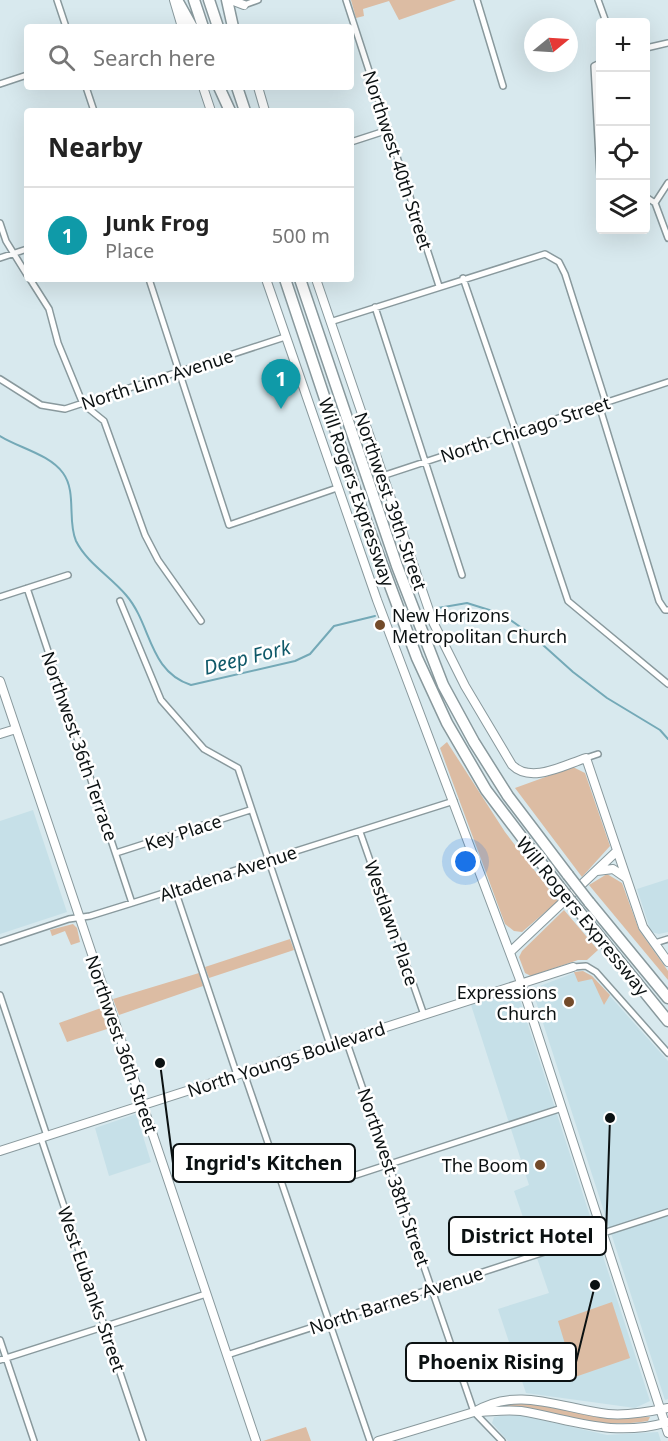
<!DOCTYPE html>
<html lang="en">
<head>
<meta charset="utf-8">
<style>
  body { margin:0; font-family:"Noto Sans",sans-serif; background:#f6f6f6; color:#222 }
  .controls { position:absolute; right:18px; top:18px; display:grid; overflow:hidden; border-radius:6px; box-shadow:0 6px 24px #0002 }
  .controls button { width:54px; height:54px; display:grid; place-items:center; padding:0; border:0; border-bottom:2px solid #e0e0e0; background:#fff; color:#222; font:30px sans-serif }
  .compass { position:absolute; left:524px; top:18px; width:54px; height:54px; border-radius:50%; background:#fff; box-shadow:0 6px 24px #0002; rotate:72deg }
  .you { position:absolute; left:466px; top:862px; width:21px; height:21px; margin:-15px; border:4px solid #fff; border-radius:50%; background:#1a73e8; box-shadow:0 0 0 9px #1a73e833 }
  .badge { display:grid; place-items:center; width:39px; height:39px; border-radius:50%; background:#734b2a; color:#fff; font-size:20px; font-weight:700 }
  .pin { position:absolute; translate:-50% -50px; filter:drop-shadow(0 2px 3px #0008) }
  .pin::after { content:''; position:absolute; top:32px; width:21px; height:18px; background:inherit; clip-path:polygon(0 0,100% 0,50% 100%) }
  .list { margin:0; padding:0; list-style:none }
  h2 { display:flex; justify-content:space-between; align-items:center; height:78px; margin:0; padding:0 24px; font-size:26px }
  h2 small { font-size:20px; font-weight:400; color:#767676 }
  .list li { display:grid; grid-template-columns:39px 1fr auto; gap:18px; align-items:center; box-sizing:border-box; height:96px; padding:0 24px; border-top:2px solid #e0e0e0 }
  .list b { display:block; font-size:22px; white-space:nowrap }
  .list p { margin:0; font-size:20px; white-space:nowrap; color:#767676 }
  .list em { font-size:20px; font-style:normal; color:#767676 }
  .icon { flex:none; width:33px; height:33px; fill:none; stroke:currentColor; stroke-width:2; stroke-linecap:round; stroke-linejoin:round }
  .map { position:relative; flex:none; width:668px; height:1441px; overflow:hidden }
  .search { position:absolute; background:#fff; box-shadow:0 6px 24px #0002; left:24px; top:24px; width:330px; height:66px; display:flex; align-items:center; gap:15px; box-sizing:border-box; padding:0 21px; border-radius:6px; color:#767676; font-size:22px }
  .panel { position:absolute; background:#fff; box-shadow:0 6px 24px #0002; left:24px; top:108px; width:330px; height:174px; border-radius:6px }
  .map>svg:first-child { display:block }
  .built { fill:#c6e0e8 }
  .green { fill:#dcbca3 }
  .lines { fill:none; stroke-linecap:round; stroke-linejoin:round }
  .stream { stroke:#74a9b7; stroke-width:2 }
  .street-casing { stroke:#89999d; stroke-width:8 }
  .secondary-casing { stroke:#89999d; stroke-width:10 }
  .highway-casing { stroke:#89999d; stroke-width:13 }
  .street { stroke:#fff; stroke-width:5 }
  .secondary { stroke:#fff; stroke-width:8 }
  .highway { stroke:#fff; stroke-width:10 }
  .highway-bridge-casing { stroke:#89999d; stroke-width:13; stroke-linecap:butt }
  .highway-bridge { stroke:#fff; stroke-width:10 }
  .poi-dot { fill:#734b2a; stroke:#fff; stroke-width:2 }
  .labels { text-anchor:middle; dominant-baseline:central; stroke-width:5; stroke-linejoin:round; paint-order:stroke }
  .street-label { font-size:18px; fill:#0b1112; stroke:#fff }
  .poi-label { font-size:18px; fill:#0b1112; stroke:#fff; text-anchor:end }
  .water-label { font-size:20px; font-style:italic; fill:#0f5969; stroke:#fff }
  .leader { fill:none; stroke:#0b1112; stroke-width:2 }
  .callout-dot { fill:#0b1112; stroke:#fff; stroke-width:2 }
  .callout { fill:#fff; stroke:#0b1112; stroke-width:2 }
  .callout-label { font-size:20px; text-anchor:middle; font-weight:bold; fill:#0b1112 }
</style>
</head>
<body>
<div class="map">
<svg width="668" height="1441" viewBox="0 0 668 1441">
  <rect width="100%" height="100%" fill="#d8e9ee"/>
  <path class="built" d="M33 810 67 912 0 934V821Z
    M668 879V932L659 934 651 932 637 889Z
    M579 971 592 976 668 1061V1399L665 1400 532 989Z
    M507 993 518 994 650 1401 635 1408 526 1393 498 1309 549 1293 514 1191 529 1185 471 1005Z
    M136 1114 151 1162 109 1176 95 1128Z
    M520 1415 607 1435 658 1432 661 1441H508L492 1423 494 1417 500 1416Z"/>
  <path class="green" d="M351 0H456L399 20 389 1 363 9 364 16 356 18Z
    M447 742 505 832 558 901 522 932 514 931 505 924 440 748Z
    M573 767 585 773 610 846 582 877 515 788Z
    M607 874 622 883 639 930 668 971V980L589 885Z
    M564 910 598 950 587 960H578L531 976 525 973 519 957 522 951Z
    M73 924 77 928 80 942 71 945 65 931 52 936 50 930Z
    M290 939 294 950 209 978 205 967Z
    M583 971 592 976 610 995 604 1005 592 979 578 982 574 972Z
    M199 973 203 986 119 1015 113 999Z
    M101 1008 107 1029 67 1042 59 1023Z
    M612 1302 630 1358 575 1377 558 1321Z
    M527 1402 613 1418 650 1417 648 1421C595 1429 541 1416 489 1407Z
    M306 1427 311 1441H263Z"/>
  <g class="lines">
    <path class="stream" d="M0 436C19 448 49 454 63 473 77 492 67 521 76 541 87 563 110 576 126 595 152 625 148 671 191 685L295 661 310 654 334 626 375 616
      M438 608 467 603 502 614 533 636 573 672 607 698 660 730 668 739"/>
    <defs>
      <path id="street" d="M57 0 66 27
        M346 0 439 286
        M477 0 503 86
        M598 0 606 22
        M244 5 258 0
        M646 48 668 43
        M600 63 594 66 600 176
        M0 84 27 75
        M86 87 94 111
        M351 142 388 130
        M646 197 655 203 668 238
        M655 203 668 183
        M0 223 6 241 27 275
        M0 258 27 249
        M463 278 516 432
        M30 279 49 309 58 343 83 404 104 421 145 535 158 560 201 621
        M149 279 229 525 337 488
        M375 307 462 575
        M330 322 545 254 559 262 565 274 606 403
        M0 379 41 405 65 409 285 337
        M599 405 659 601 665 610H668
        M512 433 568 601 668 684
        M382 476 668 382
        M27 588 132 903
        M0 597 68 575
        M120 601 161 700 204 749 238 768 330 1045
        M586 758 598 754
        M360 832 424 1015
        M116 853 250 810
        M175 890 237 1075
        M0 942 69 919 90 916 132 903 454 801
        M655 943 668 939
        M573 967 586 966 596 972 668 1053
        M0 995 47 1136
        M346 1040 474 1412 502 1441
        M244 1073 370 1441
        M41 1138 143 1441
        M356 1175 562 1108
        M0 1340 34 1441
        M227 1355 668 1212
        M0 1360 206 1294"/>
      <path id="secondary" d="M174 0 182 27
        M231 0 244 5
        M203 87 211 111
        M258 87 265 111
        M266 279 377 600 519 977 668 1433
        M316 279 433 622 465 686 512 765C531 784 564 765 586 758L643 927 668 962
        M0 681 256 1441
        M0 734 16 729
        M597 871 613 869 626 878
        M510 952 617 851
        M0 1151 573 967
        M474 1412C489 1412 505 1409 521 1411 574 1420 612 1438 668 1422
        M378 1441 474 1412C518 1385 562 1409 608 1414 628 1416 649 1412 668 1408"/>
      <path id="highway" d="M177 0 192 27
        M194 0 203 27
        M209 0 218 27
        M227 0 233 27
        M219 87 230 111
        M237 87 245 111
        M285 279 363 513 417 658 447 723 486 790 558 885
        M300 279 397 566 443 685 474 742 508 796 568 875
        M589 902 668 998
        M578 910 668 1021"/>
    </defs>
    <use href="#street" class="street-casing"/>
    <use href="#secondary" class="secondary-casing"/>
    <use href="#highway" class="highway-casing"/>
    <use href="#street" class="street"/>
    <use href="#secondary" class="secondary"/>
    <use href="#highway" class="highway"/>
    <defs>
      <path id="highway-bridge" d="M568 875 589 902
        M558 885 578 910"/>
    </defs>
    <use href="#highway-bridge" class="highway-bridge-casing"/>
    <use href="#highway-bridge" class="highway-bridge"/>
  </g>
  <g class="poi-dot">
    <circle cx="380" cy="625" r="6"/>
    <circle cx="569" cy="1002" r="6"/>
    <circle cx="540" cy="1165" r="6"/>
  </g>
  <g class="labels">
    <g class="street-label">
      <text transform="translate(398 160) rotate(72)">Northwest 40th Street</text>
      <text transform="translate(157 379) rotate(-18)">North Linn Avenue</text>
      <text transform="translate(525 429) rotate(-18)">North Chicago Street</text>
      <text transform="translate(357 492) rotate(71)">Will Rogers Expressway</text>
      <text transform="translate(391 501) rotate(71)">Northwest 39th Street</text>
      <text transform="translate(80 746) rotate(71)">Northwest 36th Terrace</text>
      <text transform="translate(183 832) rotate(-18)">Key Place</text>
      <text transform="translate(228 873) rotate(-18)">Altadena Avenue</text>
      <text transform="translate(583 916) rotate(51)">Will Rogers Expressway</text>
      <text transform="translate(392 923) rotate(71)">Westlawn Place</text>
      <text transform="translate(122 1044) rotate(71)">Northwest 36th Street</text>
      <text transform="translate(286 1059) rotate(-18)">North Youngs Boulevard</text>
      <text transform="translate(394 1177) rotate(71)">Northwest 38th Street</text>
      <text transform="translate(92 1289) rotate(71)">West Eubanks Street</text>
      <text transform="translate(396 1300) rotate(-18)">North Barnes Avenue</text>
    </g>
    <g class="poi-label">
      <text x="392" y="615" text-anchor="start">New Horizons<tspan x="392" dy="21">Metropolitan Church</tspan></text>
      <text x="557" y="992">Expressions<tspan x="557" dy="21">Church</tspan></text>
      <text x="528" y="1165">The Boom</text>
    </g>
    <g class="water-label">
      <text transform="translate(247 657) rotate(-14)">Deep Fork</text>
    </g>
  </g>
  <path class="leader" d="M160 1063L173 1163M610 1118L606 1236M595 1285L576 1362"/>
  <g class="callout-dot">
    <circle cx="160" cy="1063" r="6"/>
    <circle cx="610" cy="1118" r="6"/>
    <circle cx="595" cy="1285" r="6"/>
  </g>
  <g class="callout">
    <rect x="173" y="1144" width="182" height="38" rx="6"/>
    <rect x="449" y="1217" width="157" height="38" rx="6"/>
    <rect x="406" y="1343" width="170" height="38" rx="6"/>
  </g>
  <g class="callout-label">
    <text x="264" y="1170">Ingrid's Kitchen</text>
    <text x="527" y="1243">District Hotel</text>
    <text x="491" y="1369">Phoenix Rising</text>
  </g>
</svg>
<div class="controls">
<button>+</button>
<button>−</button>
<button><svg class="icon" aria-label="locate" viewBox="0 0 24 24"><circle cx="12" cy="12" r="6"/><path d="M12 2v4M12 18v4M2 12h4M18 12h4"/></svg></button>
<button><svg class="icon" aria-label="layers" viewBox="0 0 24 24"><path d="M12 4l9 5-9 5-9-5zM3 14l9 5 9-5"/></svg></button>
</div>
<svg class="compass" viewBox="-18 -18 36 36"><path d="M0-13l5 13h-10z" fill="#e53935"/><path d="M0 13l5-13h-10z" fill="#767676"/></svg>
<div class="you"></div>
<div class="pin badge" style="left:281px;top:409px;background:#0f9aa8">1</div>
<div class="search"><svg class="icon" aria-label="search" viewBox="0 0 24 24"><circle cx="10" cy="10" r="6"/><path d="M15 15l6 6"/></svg>Search here</div>
<section class="panel">
<h2>Nearby<small></small></h2>
<ul class="list">
<li><span class="badge" style="background:#0f9aa8">1</span><div><b>Junk Frog</b><p>Place</p></div><em>500 m</em></li>
</ul>
</section>
</div>
</body>
</html>
